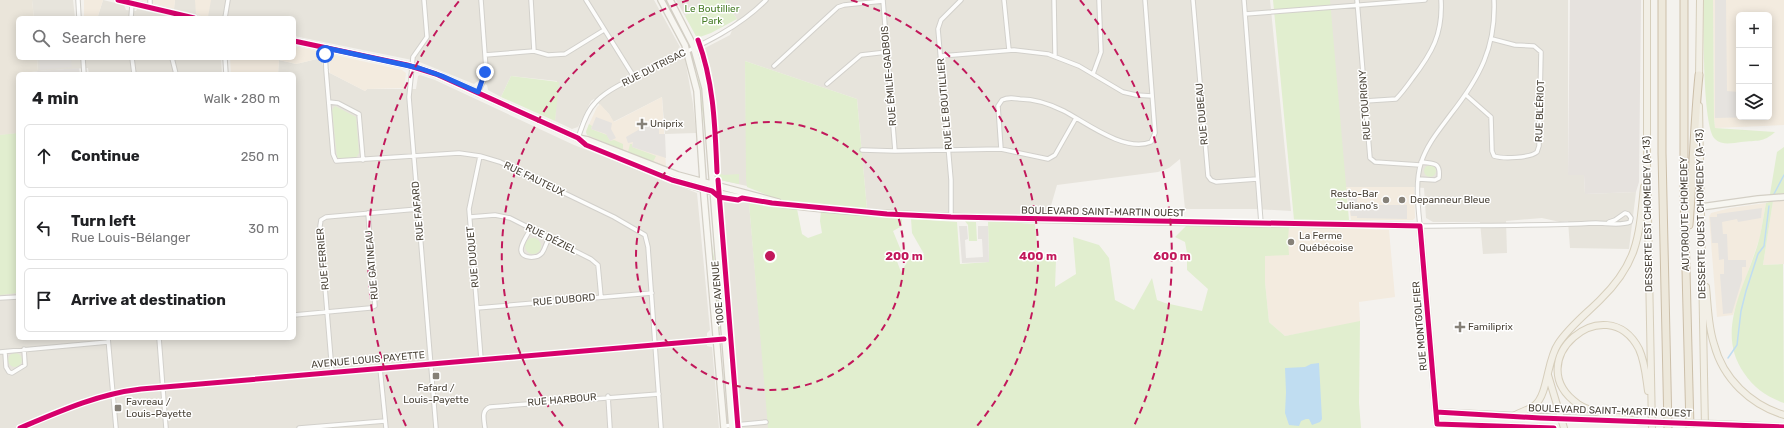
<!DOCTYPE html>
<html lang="en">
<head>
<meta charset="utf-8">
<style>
  body { margin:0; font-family:Rubik,sans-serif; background:#f2f2f2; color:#202124 }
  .controls { position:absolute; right:12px; top:12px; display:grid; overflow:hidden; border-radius:6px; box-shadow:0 2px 10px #0003 }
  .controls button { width:36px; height:36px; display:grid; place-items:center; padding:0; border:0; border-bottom:1px solid #e0e0e0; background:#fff; color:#202124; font:20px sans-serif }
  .stop { position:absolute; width:12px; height:12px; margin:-9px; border:3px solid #2563eb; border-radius:50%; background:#fff }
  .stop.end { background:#2563eb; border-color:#fff; box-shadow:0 1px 4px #0008 }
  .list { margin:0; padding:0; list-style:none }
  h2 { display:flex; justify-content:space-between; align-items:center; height:52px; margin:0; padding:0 16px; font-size:17px }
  h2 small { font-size:13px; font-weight:400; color:#757577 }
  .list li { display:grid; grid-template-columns:26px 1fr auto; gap:12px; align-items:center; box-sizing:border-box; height:64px; margin:0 8px 8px; padding:0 8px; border:1px solid #e0e0e0; border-radius:6px }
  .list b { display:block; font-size:15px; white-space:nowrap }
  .list p { margin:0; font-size:13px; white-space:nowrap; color:#757577 }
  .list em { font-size:13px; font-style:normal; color:#757577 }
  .icon { flex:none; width:22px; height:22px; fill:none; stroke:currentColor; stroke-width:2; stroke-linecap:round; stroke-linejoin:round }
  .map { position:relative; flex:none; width:1784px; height:428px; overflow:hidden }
  .search { position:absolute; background:#fff; box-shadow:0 2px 10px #0003; left:16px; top:16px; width:280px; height:44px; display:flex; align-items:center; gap:10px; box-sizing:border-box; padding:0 14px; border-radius:6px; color:#757577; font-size:15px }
  .panel { position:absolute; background:#fff; box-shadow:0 2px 10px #0003; left:16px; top:72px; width:280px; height:268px; border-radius:6px }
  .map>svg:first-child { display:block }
  .residential { fill:#e7e4dc }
  .commercial { fill:#f3ebdf; fill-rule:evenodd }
  .industrial { fill:#e6e2de }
  .education { fill:#eae5da }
  .green { fill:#e1eecf }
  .parking { fill:#e6e3df }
  .water { fill:#c0ddf1 }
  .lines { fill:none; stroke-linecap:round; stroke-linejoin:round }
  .stream { stroke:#c0ddf1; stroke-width:1.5 }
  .street-casing { stroke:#d2d0cb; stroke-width:5.5 }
  .secondary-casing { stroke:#d3cfc5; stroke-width:8 }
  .primary-casing { stroke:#d6cebb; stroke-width:8 }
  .highway-casing { stroke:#ccbfa9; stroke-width:9 }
  .street { stroke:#fdfdfc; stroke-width:3.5 }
  .secondary { stroke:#f7f6f1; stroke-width:5.5 }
  .primary { stroke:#f2efe6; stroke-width:6 }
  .highway { stroke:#ede8db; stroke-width:7 }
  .secondary-bridge-casing { stroke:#d3cfc5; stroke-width:8; stroke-linecap:butt }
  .secondary-bridge { stroke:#f7f6f1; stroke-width:5.5 }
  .cycleway-casing { stroke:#fff; stroke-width:8 }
  .cycleway { stroke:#d6006c; stroke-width:5 }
  .route { stroke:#2563eb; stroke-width:5 }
  .ring { fill:none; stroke:#c2185b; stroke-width:2; stroke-dasharray:7 5 }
  .poi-dot { fill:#868178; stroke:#fff; stroke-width:1.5 }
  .labels { text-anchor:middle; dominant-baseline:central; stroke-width:3; stroke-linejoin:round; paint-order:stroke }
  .park-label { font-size:10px; fill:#4a7f2a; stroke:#fff }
  .street-label { font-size:10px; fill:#4b4439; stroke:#fff }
  .poi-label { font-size:10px; fill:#4b4439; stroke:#fff; text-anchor:start }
  .centre { fill:#c2185b; stroke:#fff; stroke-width:2 }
  .ring-label { font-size:12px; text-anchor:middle; font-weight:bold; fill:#c2185b; stroke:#fff; stroke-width:3; stroke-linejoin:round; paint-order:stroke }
</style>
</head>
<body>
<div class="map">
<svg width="1784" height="428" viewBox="0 0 1784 428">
  <rect width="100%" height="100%" fill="#f4f2ee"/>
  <path class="residential" d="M32 0H73L75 18 98 16 103 0 124 5 126 10 136 11 137 9 168 16 169 18H34Z
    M175 0H654L680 47 678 49 682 59H685L693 104 696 133 665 134 662 97 613 122 609 114 594 99 591 101 578 127 572 129 555 121 557 81 511 76 501 97 488 90 487 85 478 81 474 84 417 61 294 36V18H211L174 9Z
    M676 0H701L700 5 685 16Z
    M726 0H1270L1291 211 1256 209H1185L1180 159 1169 168 1158 172 1057 185 1048 216 867 209 857 99 745 61 747 186 720 180 713 95 703 49 730 35 737 19 725 2Z
    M1329 0H1568V175H1584L1585 194 1636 192 1629 249 1570 248 1568 221 1560 222 1542 218 1506 221 1507 253 1483 254 1480 222H1433L1426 218 1424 188 1413 187 1345 191Z
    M37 58H221L222 74H89L88 68 38 71Z
    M321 58 324 70 365 91 367 89H416L418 76 420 75 435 80 574 145 697 193 710 330 707 333V346L712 347 719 428H0V135L18 133V338H294V74H278L279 60 296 64Z
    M720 201 749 203 769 428H739Z"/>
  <path class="commercial" d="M84 0H103L98 16 84 17Z
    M141 0H175L174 9Z
    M195 0H211L208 17 196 15Z
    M1713 0H1784V125L1715 128 1714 119ZM1739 15H1769V117H1739Z
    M294 46 402 70 406 73 404 88 367 89 365 91 330 73 329 56 296 64 279 60 278 74H231L230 58H294Z
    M662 97 666 167 589 136 587 134 586 131 597 107 600 104 609 114 614 122Z
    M1346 187H1414L1415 218 1413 220H1351Z
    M1773 201H1784V268V264L1763 265Z
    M1766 203 1760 237 1733 315 1717 317 1709 217 1711 213 1730 208Z
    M1289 226 1389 230 1395 297 1359 302 1360 322 1285 336 1269 322 1265 282V227Z"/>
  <path class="industrial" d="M1570 0H1641L1639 182 1636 192 1585 194 1584 175H1568Z"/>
  <path class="education" d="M0 0H32L34 18H18V58H37L38 71 18 74V133L0 135Z"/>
  <path class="green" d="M701 0H726L725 2 737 19 711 33 697 38 685 16 700 5Z
    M1273 0H1330L1349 220H1294Z
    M1703 0H1713L1714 119 1715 128 1775 132C1763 143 1757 140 1741 142 1733 143 1722 146 1715 139 1702 127 1704 22 1703 0Z
    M745 61 857 99 867 209 789 201 777 199 747 187 746 179Z
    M511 76 559 82 555 121 501 97Z
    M699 79 703 95 706 131H705L698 80Z
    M335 106 356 117 359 153 356 158 340 159 337 157 332 110Z
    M589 124 592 126 591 129 607 135 610 141 614 140 623 144V150L587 135 586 132Z
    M18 133V293L0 295V135Z
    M630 144H632V147L656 156 653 162 628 152Z
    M1784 147V194H1770L1777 152Z
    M1424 171a6 6 0 1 1 12 0a6 6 0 1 1-12 0Z
    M719 173 724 175 739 174V184L720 180Z
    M1773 201 1763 265 1783 264 1784 403C1767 397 1754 388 1744 373 1713 329 1749 281 1760 236 1762 226 1764 214 1766 203Z
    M749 203 797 209 802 234 808 238 822 233 820 221 821 211 902 219V226L893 231 902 253 895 256 901 272 909 259 924 254 912 233 911 219 957 222 960 264 989 262 988 221 1035 224 1038 255 1056 260 1055 287 1076 274 1073 237 1099 245 1109 258 1115 300 1134 310 1152 278 1157 300 1165 303 1202 311 1208 289 1187 270V253L1185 242 1175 237 1187 225 1289 226 1288 240 1289 255 1265 256V282L1269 322 1285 336 1360 321 1359 403 1361 428H768Z
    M965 221 976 222 977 241H969L968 225Z
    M525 246a8 8 0 1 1 16 0a8 8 0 1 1-16 0Z
    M711 240C717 269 719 299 721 329H718Z
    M8 360a7 7 0 1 1 14 0a7 7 0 1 1-14 0Z"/>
  <path class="parking" d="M1715 0H1726L1727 91 1739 92V117H1756L1715 118Z
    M39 58H71L72 67 40 70Z
    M79 68 80 74H22L38 71Z
    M596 117 612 123 611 129 616 138 610 141 606 134 591 129Z
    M659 125V134H665L666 158 632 147 633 142 628 143 626 137 645 126Z
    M1347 191H1357V205H1407V219L1357 218V216H1351Z
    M1762 208 1761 218 1738 222 1737 219 1722 222 1723 234H1727L1728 260H1746V267H1742V280L1732 313 1723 314 1720 274H1724V259L1719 260 1718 243H1712L1710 217H1717V214Z
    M959 226H967L968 239 965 240 966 258 983 257 982 239H978V226H988L989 262 962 263Z"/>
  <path class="water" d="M1319 363 1322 419 1320 422 1312 425 1309 419H1306L1301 421 1299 426 1289 425 1285 413 1286 392 1285 368 1305 367 1311 364Z"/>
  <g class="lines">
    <path class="stream" d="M1774 194 1784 175
      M1728 358 1737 345 1741 311 1746 291 1758 254 1764 246 1769 206"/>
    <defs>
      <path id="street" d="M78 0 79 18
        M424 0 427 37 413 57 409 97 436 428
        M531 0 534 51
        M586 0 634 77
        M883 0 895 151
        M1004 0 1009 50
        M1054 0 1055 55
        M1193 0 1208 176 1211 180 1216 182 1257 179
        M1244 0 1261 223
        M1357 0 1370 158 1375 162 1420 165
        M1494 0C1496 47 1480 77 1451 114 1440 129 1427 144 1421 163 1415 182 1418 206 1420 226 1479 225 1537 226 1596 223 1606 223 1621 226 1630 222L1631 218 1628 214 1625 213 1615 220 1609 222
        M150 8V0
        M1245 14 1425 0
        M131 18 132 4
        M225 18 228 0
        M325 48 326 70 333 154 336 161 459 153 480 156 500 162 614 217 645 235 648 247 661 428
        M485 55 534 51 548 55 565 54 604 30
        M941 56 1014 50 1048 54 1079 66 1123 92 1136 95 1152 96
        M83 58 84 74
        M132 58 134 74
        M172 58 176 74
        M225 58 226 74
        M774 66 838 7 844 5 883 1
        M1093 74 1101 52 1099 0
        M827 84 861 55 887 52
        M478 92 484 80 486 69 481 0
        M1466 95 1491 117 1492 151 1494 156C1503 159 1530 158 1537 152L1539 146 1541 52 1534 46 1515 45 1492 39
        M1365 101 1396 99C1402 93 1407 86 1412 79 1432 53 1443 34 1441 0
        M329 102 338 103 359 114 363 160
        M578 138C582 127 586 112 595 103 605 91 624 83 638 75 681 53 732 35 766 0
        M1001 149 998 106 1002 100C1008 97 1014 98 1020 99 1036 99 1050 104 1064 111 1085 122 1125 153 1151 142L1155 133 1145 0
        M862 150 895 151 1001 149 1048 159 1055 155 1076 118
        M480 156 469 209 481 359
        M1418 179 1435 180 1439 178C1441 161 1433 164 1421 162
        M470 217 495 215 510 218 591 259 598 265 601 297
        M951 217V180L938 29 941 20 961 0
        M530 229C528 235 521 243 521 250 521 259 537 259 542 253 545 249 546 243 549 238
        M0 298 18 297
        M477 308 652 293
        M294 315 370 308 375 306 368 213
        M108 338 116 428
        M159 338 166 428
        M0 352 108 342
        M5 352 6 367 9 372 12 373 25 365 24 349
        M380 368 386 428
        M332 372 320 226 321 220 326 217 418 209
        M608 396 610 428
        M724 426 766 422
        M299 428 385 421
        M485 428C484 420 481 410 490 407L659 394"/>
      <path id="secondary" d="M118 0 194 18
        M661 0 685 45 697 91 704 196 724 428
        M670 0 693 45 705 88 732 428
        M294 41 407 65 436 74 578 138 586 145C628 162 669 181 714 192 805 213 906 215 1000 218 1140 223 1280 223 1420 226L1437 424 1554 428
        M578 138 588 140 678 175 778 202
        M1701 207 1758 199 1784 197
        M1436 412 1629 421
        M1718 424 1784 427
        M20 428C60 411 98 394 141 389L724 339"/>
      <path id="primary" d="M1647 0V164L1652 428
        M1699 78 1700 0
        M1699 106 1705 428
        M1706 287C1708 306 1708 326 1714 344 1723 379 1751 405 1784 415
        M1548 375 1564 428
        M1513 416C1520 412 1529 410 1535 405 1548 394 1547 360 1558 344 1569 327 1586 314 1600 300 1638 263 1639 237 1644 187
        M1640 422C1622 417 1593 414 1578 404 1518 362 1606 286 1639 349 1645 362 1646 377 1648 391
        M1504 427 1511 428"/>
      <path id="highway" d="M1662 0V153L1668 428
        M1684 0V191L1690 428
        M1689 225C1693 175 1694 125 1699 75"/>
    </defs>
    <use href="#street" class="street-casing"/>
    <use href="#secondary" class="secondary-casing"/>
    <use href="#primary" class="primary-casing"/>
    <use href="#highway" class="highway-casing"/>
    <use href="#street" class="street"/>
    <use href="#secondary" class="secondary"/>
    <use href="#primary" class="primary"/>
    <use href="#highway" class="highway"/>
    <defs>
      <path id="secondary-bridge" d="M1640 422 1718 424"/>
    </defs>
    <use href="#secondary-bridge" class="secondary-bridge-casing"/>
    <use href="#secondary-bridge" class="secondary-bridge"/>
    <defs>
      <path id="cycleway" d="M118 0 194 18
        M698 40C714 83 715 127 717 172
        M294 41 407 65 436 74 578 138 586 145 672 180 712 191 719 197 738 200 742 198 772 203 887 214 951 217 1420 226 1437 424 1554 428
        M718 180 738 428
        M1436 412 1540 418 1784 427
        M20 428C60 411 98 394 141 389L724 339"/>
    </defs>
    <use href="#cycleway" class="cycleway-casing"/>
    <use href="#cycleway" class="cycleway"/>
  </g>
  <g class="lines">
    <path class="route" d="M325 54 326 48 419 68 442 76 478 92 485 72"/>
  </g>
  <g class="ring">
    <circle cx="770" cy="256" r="134"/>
    <path d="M563 426A268 268 0 0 1 689 0M851 0A268 268 0 0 1 977 426"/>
    <path d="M406 426A402 402 0 0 1 460 0M1080 0A402 402 0 0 1 1134 426"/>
  </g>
  <g class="poi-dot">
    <path d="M640 118h4v4h4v4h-4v4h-4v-4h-4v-4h4z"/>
    <circle cx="1386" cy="200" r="4"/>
    <circle cx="1402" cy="200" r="4"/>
    <circle cx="1291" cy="242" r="4"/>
    <path d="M1458 321h4v4h4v4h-4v4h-4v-4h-4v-4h4z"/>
    <rect x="432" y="372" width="8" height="8" rx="2"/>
    <rect x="114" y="404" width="8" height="8" rx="2"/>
  </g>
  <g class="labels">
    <g class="park-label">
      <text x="712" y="9">Le Boutillier<tspan x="712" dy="12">Park</tspan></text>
    </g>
    <g class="street-label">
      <text transform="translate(654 68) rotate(-27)">RUE DUTRISAC</text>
      <text transform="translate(889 76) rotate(-95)">RUE ÉMILIE-GADBOIS</text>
      <text transform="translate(945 104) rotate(-95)">RUE LE BOUTILLIER</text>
      <text transform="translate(1365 105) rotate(-94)">RUE TOURIGNY</text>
      <text transform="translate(1540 111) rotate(-88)">RUE BLÉRIOT</text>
      <text transform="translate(1202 114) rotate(-95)">RUE DUBEAU</text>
      <text transform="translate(534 179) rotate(26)">RUE FAUTEUX</text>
      <text transform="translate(418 211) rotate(-95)">RUE FAFARD</text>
      <text transform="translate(1103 212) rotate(1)">BOULEVARD SAINT-MARTIN OUEST</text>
      <text transform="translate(1648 214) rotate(-91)">DESSERTE EST CHOMEDEY (A-13)</text>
      <text transform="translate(1685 214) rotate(-91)">AUTOROUTE CHOMEDEY</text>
      <text transform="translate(1701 214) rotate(-91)">DESSERTE OUEST CHOMEDEY (A-13)</text>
      <text transform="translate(551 239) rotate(26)">RUE DÉZIEL</text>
      <text transform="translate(473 257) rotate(-95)">RUE DUQUET</text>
      <text transform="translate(323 259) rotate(-95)">RUE FERRIER</text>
      <text transform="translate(372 265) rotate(-95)">RUE GATINEAU</text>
      <text transform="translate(718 293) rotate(-95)">100E AVENUE</text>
      <text transform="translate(564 300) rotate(-5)">RUE DUBORD</text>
      <text transform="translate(1420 326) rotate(-95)">RUE MONTGOLFIER</text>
      <text transform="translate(368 360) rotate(-5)">AVENUE LOUIS PAYETTE</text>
      <text transform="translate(562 400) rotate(-5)">RUE HARBOUR</text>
      <text transform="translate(1610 411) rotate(2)">BOULEVARD SAINT-MARTIN OUEST</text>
    </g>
    <g class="poi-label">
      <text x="650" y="124">Uniprix</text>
      <text x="1378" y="194" text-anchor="end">Resto-Bar<tspan x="1378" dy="12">Juliano's</tspan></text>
      <text x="1410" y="200">Depanneur Bleue</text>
      <text x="1299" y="236">La Ferme<tspan x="1299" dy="12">Québécoise</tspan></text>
      <text x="1468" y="327">Familiprix</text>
      <text x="436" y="388" text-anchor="middle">Fafard /<tspan x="436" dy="12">Louis-Payette</tspan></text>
      <text x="126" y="402">Favreau /<tspan x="126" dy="12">Louis-Payette</tspan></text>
    </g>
  </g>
  <circle cx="770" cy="256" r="6" class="centre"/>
  <g class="ring-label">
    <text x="904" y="260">200 m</text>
    <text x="1038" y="260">400 m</text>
    <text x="1172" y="260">600 m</text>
  </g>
</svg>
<div class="controls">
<button>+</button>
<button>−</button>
<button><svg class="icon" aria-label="layers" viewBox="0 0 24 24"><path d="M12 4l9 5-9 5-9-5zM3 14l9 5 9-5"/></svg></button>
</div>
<div class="stop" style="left:325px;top:54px"></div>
<div class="stop end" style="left:485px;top:72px"></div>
<div class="search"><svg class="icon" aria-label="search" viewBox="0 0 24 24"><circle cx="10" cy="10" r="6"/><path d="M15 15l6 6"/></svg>Search here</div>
<section class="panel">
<h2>4 min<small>Walk · 280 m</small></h2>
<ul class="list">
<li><svg class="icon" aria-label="ahead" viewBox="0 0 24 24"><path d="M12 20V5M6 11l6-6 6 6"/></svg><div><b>Continue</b></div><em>250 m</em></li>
<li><svg class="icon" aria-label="left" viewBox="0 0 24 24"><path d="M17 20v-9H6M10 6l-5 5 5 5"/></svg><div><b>Turn left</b><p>Rue Louis-Bélanger</p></div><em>30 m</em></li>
<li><svg class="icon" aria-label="arrive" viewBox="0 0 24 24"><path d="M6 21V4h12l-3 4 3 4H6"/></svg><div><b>Arrive at destination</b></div></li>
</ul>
</section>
</div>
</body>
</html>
